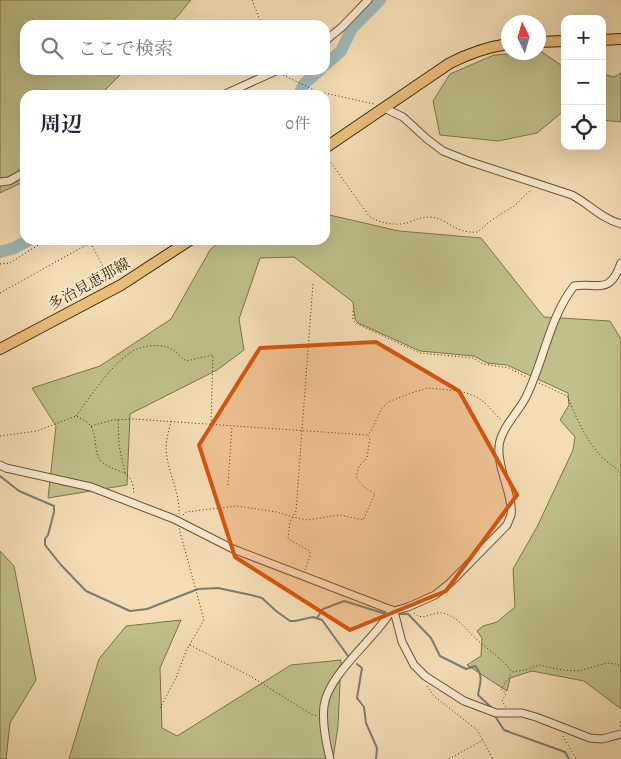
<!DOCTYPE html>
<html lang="ja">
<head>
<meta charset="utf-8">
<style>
  body { margin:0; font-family:Alegreya,"Noto Serif JP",serif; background:#f2f2f3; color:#1f2937 }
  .controls { position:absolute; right:15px; top:15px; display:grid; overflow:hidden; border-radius:10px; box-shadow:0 5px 20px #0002 }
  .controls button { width:45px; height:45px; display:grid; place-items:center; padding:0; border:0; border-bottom:1px solid #e0e1e3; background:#fff; color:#1f2937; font:25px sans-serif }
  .compass { position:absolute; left:501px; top:15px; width:45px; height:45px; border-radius:50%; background:#fff; box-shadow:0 5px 20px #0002; rotate:355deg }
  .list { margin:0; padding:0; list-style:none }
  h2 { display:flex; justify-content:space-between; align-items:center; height:65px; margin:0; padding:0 20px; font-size:21px }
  h2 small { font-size:16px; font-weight:400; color:#747a83 }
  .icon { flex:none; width:28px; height:28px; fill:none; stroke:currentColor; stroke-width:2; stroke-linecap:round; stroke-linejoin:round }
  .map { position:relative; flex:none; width:621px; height:759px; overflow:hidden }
  .search { position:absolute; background:#fff; box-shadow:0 5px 20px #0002; left:20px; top:20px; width:310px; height:55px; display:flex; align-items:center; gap:12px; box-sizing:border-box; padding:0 18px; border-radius:15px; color:#747a83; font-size:19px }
  .panel { position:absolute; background:#fff; box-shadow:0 5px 20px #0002; left:20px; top:90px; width:310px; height:155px; border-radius:15px }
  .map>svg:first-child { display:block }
  .green { fill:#bfc08b; stroke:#7e724a }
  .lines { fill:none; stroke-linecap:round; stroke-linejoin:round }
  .stream { stroke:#787d72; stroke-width:2 }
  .river { stroke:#a0b9b8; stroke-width:12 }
  .street-casing { stroke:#6a5233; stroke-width:9 }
  .primary-casing { stroke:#3c2408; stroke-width:12 }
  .path { stroke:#3c2408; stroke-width:1; stroke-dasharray:1 2.5; stroke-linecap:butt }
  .street { stroke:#f8e9cf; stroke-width:7 }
  .primary { stroke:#eabe7a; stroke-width:10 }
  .marked { fill:#d7540c; fill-opacity:0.2; stroke:#d7540c; stroke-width:4; stroke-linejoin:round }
  .labels { text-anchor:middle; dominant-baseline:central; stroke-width:4; stroke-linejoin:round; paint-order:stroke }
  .street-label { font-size:15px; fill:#3c2408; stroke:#f8e9cf }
</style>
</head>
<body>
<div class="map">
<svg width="621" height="759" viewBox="0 0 621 759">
  <rect width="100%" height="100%" fill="#f4ddb5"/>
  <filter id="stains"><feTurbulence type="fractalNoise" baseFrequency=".004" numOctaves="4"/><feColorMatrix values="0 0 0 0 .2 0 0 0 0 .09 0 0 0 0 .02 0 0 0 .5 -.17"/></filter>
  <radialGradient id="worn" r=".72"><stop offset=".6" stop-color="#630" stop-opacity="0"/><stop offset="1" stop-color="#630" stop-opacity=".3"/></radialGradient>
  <path class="green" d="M0 0H191L170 25H25V70H125L100 95H25V181L0 193Z
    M539 50 565 68V110L537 133 498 141 440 135 433 101 450 74 494 55 538 52Z
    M621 73V122L602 120V74L614 77Z
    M325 214 399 231 481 238 544 317 610 321 621 339V709L584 681 532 671 510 678 507 691 467 665 481 656 482 638 477 631 483 626 497 622 515 607 513 569 537 527 573 450 575 437 560 420 569 405 568 393 507 365 487 363 474 356 420 351 358 323 355 319 353 302 294 257 260 258 239 319 244 350 217 370 130 414 127 485 48 498 56 426 32 388 100 366 171 319 210 250 221 240H325Z
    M0 551 14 566 36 680 10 723 6 759H0Z
    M181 620 160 668 162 728 177 736 291 665 341 660 338 726 333 759H69L99 659 126 626Z"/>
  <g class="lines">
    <path class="stream" d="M0 476 19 491 54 506V512L48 535 45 539V545L61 565 86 591 130 611 147 609 198 589 218 588 251 595 262 598 276 611 290 621H295L313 617 322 620 348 656
      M396 614H408L431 638 440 656 466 669 475 666C484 676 480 683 478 695L493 709
      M317 618 323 609 344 601 386 614
      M357 664 362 668 357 698 364 707 366 723 377 748 376 759
      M495 716 504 730 565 752 569 759"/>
    <path class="river" d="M325 65 341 51 352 28 380 0
      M299 95 304 84 320 70
      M0 252 14 248 29 240"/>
    <defs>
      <path id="street" d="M325 41 342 27 368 0
        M223 95 278 70
        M384 108 403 117 427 139 443 151 468 161 572 195C589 204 602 219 621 224
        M0 182 9 181 25 172
        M0 465 6 468 91 487 174 519 233 549 394 611 408 607 435 595 450 583 507 525C508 522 510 518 511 515 514 497 497 469 499 447 500 429 518 413 526 397 544 361 549 318 574 286 599 282 609 296 621 263
        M394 611 402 642 414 665 425 676 464 701 496 713H522L536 717 590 738 602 739 621 734
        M330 759C326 743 322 722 324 706 328 674 375 639 392 610"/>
      <path id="primary" d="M602 40 621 39
        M538 42 565 41
        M325 148 450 63C470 53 487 47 508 44
        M0 349 121 285 190 240"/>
    </defs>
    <use href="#street" class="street-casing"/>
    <use href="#primary" class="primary-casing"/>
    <path class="path" d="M252 0 262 25
      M137 71 138 70
      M283 75 316 91 374 104
      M327 157 369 216C378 223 396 226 407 223 415 220 421 217 430 217 448 218 454 234 478 232 489 221 501 214 514 206 520 201 525 194 532 190
      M89 240 106 272 115 280
      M0 264 10 263 46 240
      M0 293 86 245 103 242
      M353 311V320L357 324 420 353 473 358 483 364 509 368 526 377
      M539 383 567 396C576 417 586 441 603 458 608 463 615 467 621 473
      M76 416C90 397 112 363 133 351 141 346 158 344 167 347 174 349 180 356 186 361L213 355 211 424
      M118 420 119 445 125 473
      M171 421C169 430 166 440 166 448 167 472 180 491 179 514
      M91 426 113 420 133 419 367 435 371 431 382 408 388 402 414 392 428 388 460 391 475 396 484 402 502 421
      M0 436 37 431 76 416C80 418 86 421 89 424 98 433 93 454 101 461 116 475 133 466 134 495
      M228 485 232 426
      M183 515 186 512 236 506 277 512 293 517 307 520 340 515 363 520 375 494 365 488 356 478 359 466 367 458 370 438 368 435
      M305 570 310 556V551L288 539 290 522 296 511 313 283
      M414 613C424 623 433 609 446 614 461 619 469 634 481 643 492 653 504 660 512 672L525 670 539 665 562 670 579 671 607 663 616 664 621 666
      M190 645 250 676 311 714 318 716
      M427 686 434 696 477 730 493 759
      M506 707 502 701 506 694 501 689 512 673
      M160 708 176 678 186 651 204 620 179 528
      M620 726 621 719
      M563 736 576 759
      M449 759 483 740"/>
    <use href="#street" class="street"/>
    <use href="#primary" class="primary"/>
  </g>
  <path class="marked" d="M376 342 459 391 517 495 446 591 350 630 235 557 199 445 260 348Z"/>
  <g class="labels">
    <g class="street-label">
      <text transform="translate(89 284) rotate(-29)">多治見恵那線</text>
    </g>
  </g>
  <rect width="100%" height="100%" filter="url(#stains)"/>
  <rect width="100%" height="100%" fill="url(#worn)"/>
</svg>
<div class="controls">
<button>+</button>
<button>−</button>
<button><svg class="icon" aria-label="locate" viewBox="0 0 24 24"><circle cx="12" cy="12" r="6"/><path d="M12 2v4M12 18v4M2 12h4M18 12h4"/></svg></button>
</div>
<svg class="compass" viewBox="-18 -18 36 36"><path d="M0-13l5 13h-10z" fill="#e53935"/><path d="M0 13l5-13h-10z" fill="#747a83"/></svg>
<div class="search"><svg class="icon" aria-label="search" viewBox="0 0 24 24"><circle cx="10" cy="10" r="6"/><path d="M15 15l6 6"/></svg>ここで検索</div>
<section class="panel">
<h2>周辺<small>0件</small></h2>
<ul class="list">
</ul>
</section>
</div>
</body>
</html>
